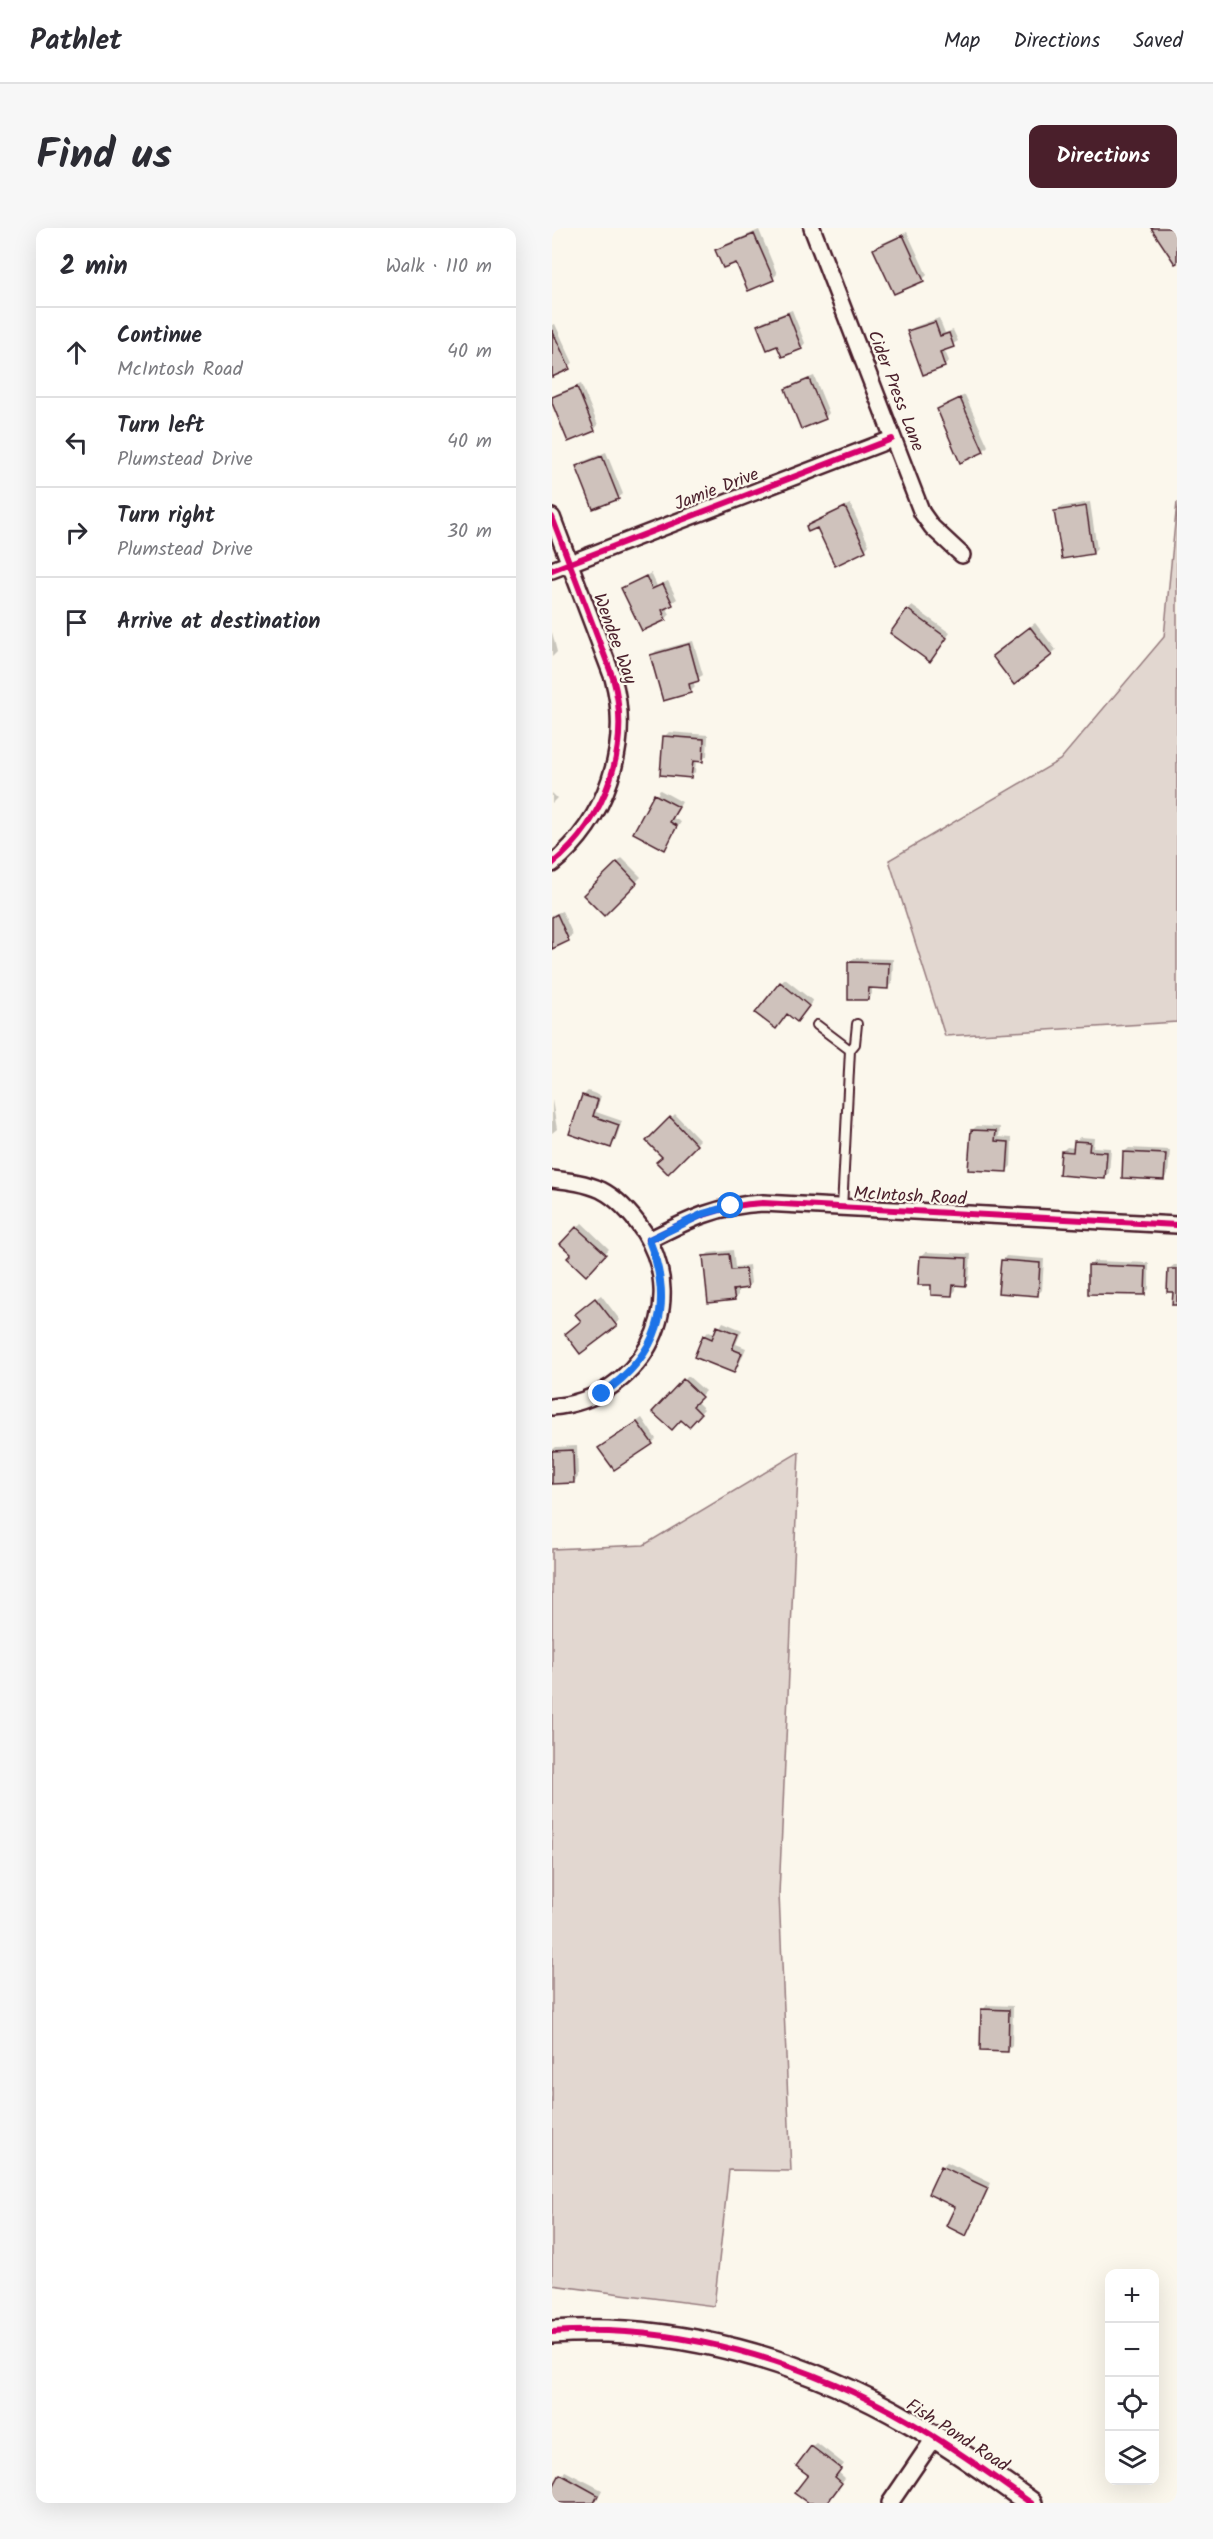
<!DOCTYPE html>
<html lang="en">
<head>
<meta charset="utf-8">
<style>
  body { margin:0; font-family:Kalam,sans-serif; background:#f7f7f7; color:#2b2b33 }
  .controls { position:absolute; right:18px; bottom:18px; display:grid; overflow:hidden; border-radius:12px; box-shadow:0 6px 24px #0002 }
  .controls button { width:54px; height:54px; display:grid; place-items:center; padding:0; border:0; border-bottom:2px solid #e1e1e2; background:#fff; color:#2b2b33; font:30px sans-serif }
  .stop { position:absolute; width:18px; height:18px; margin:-14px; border:4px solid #1a73e8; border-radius:50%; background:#fff }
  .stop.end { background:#1a73e8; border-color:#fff; box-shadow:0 2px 6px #0008 }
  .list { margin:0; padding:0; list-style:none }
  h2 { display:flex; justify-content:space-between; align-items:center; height:78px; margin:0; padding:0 24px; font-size:26px }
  h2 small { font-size:20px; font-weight:400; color:#7c7c81 }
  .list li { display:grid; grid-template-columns:39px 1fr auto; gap:18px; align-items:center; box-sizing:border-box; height:90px; padding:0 24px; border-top:2px solid #e1e1e2 }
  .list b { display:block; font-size:22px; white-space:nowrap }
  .list p { margin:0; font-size:20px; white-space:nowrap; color:#7c7c81 }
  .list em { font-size:20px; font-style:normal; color:#7c7c81 }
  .icon { flex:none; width:33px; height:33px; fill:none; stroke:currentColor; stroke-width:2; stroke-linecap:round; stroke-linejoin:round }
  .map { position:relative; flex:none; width:625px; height:2275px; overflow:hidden; border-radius:12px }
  header { display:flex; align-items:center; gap:36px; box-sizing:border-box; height:84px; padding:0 30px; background:#fff; border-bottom:2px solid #e1e1e2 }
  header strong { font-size:28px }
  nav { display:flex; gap:33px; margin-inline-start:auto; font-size:21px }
  .intro { display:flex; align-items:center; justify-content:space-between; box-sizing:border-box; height:144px; padding:0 36px }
  h1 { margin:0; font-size:42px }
  .button { padding:15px 27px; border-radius:12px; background:#4a1f2b; color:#fff; font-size:21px; font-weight:700 }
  main { display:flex; gap:36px; padding:0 36px }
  aside { flex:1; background:#fff; border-radius:12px; box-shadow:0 6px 24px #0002 }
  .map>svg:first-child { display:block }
  .green { fill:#e2d7d0; stroke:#967b7e; stroke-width:1.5 }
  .shadow { fill:#0003 }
  .building { fill:#cfc2bc; stroke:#4a1f2b; stroke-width:1.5 }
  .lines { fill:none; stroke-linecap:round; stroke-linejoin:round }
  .lane-casing { stroke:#4a1f2b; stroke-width:12 }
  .street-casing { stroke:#4a1f2b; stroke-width:20 }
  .secondary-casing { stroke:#4a1f2b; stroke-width:26 }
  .lane { stroke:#fbf7ec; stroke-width:8 }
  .street { stroke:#fbf7ec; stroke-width:15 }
  .secondary { stroke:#fbf7ec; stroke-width:21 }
  .cycleway-casing { stroke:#fbf7ec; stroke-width:10 }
  .cycleway { stroke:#d6006c; stroke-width:6 }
  .route { stroke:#1a73e8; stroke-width:8 }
  .labels { text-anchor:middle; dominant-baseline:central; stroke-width:4.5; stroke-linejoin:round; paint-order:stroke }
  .street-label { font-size:18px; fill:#4a1f2b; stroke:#fbf7ec }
</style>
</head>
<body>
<header>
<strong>Pathlet</strong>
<nav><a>Map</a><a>Directions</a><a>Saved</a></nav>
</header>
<div class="intro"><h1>Find us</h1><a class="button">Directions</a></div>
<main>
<aside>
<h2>2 min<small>Walk · 110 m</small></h2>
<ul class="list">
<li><svg class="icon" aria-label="ahead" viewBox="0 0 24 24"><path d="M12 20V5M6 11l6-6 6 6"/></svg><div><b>Continue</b><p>McIntosh Road</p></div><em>40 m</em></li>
<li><svg class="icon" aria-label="left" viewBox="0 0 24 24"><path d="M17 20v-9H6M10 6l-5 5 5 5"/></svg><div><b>Turn left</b><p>Plumstead Drive</p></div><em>40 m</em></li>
<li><svg class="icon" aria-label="right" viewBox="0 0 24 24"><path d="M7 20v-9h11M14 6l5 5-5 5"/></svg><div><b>Turn right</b><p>Plumstead Drive</p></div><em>30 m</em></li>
<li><svg class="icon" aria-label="arrive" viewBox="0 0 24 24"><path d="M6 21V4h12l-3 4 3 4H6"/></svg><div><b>Arrive at destination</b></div></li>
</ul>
</aside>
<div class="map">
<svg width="625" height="2275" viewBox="0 0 625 2275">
  <rect width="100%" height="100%" fill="#fbf7ec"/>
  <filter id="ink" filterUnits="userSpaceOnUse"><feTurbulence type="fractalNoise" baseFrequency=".0167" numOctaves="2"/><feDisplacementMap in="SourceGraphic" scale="12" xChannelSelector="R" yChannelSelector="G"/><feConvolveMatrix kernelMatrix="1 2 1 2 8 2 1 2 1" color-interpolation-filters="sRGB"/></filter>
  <g filter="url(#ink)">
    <path class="green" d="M625 274V794L393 808 337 632 508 532 612 409Z
      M247 1224 227 1666 239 1943 177 1942 162 2078 0 2057V1321L92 1317Z"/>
    <path class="shadow" d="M207 2 225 46 221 50 165 22 170 18Z
      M355 4 375 47 371 51 323 21 327 17Z
      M240 82 253 115 249 120 226 116 207 98 211 93Z
      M387 90 393 105 401 102 406 113 392 121 397 133 392 138 357 104 362 99Z
      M3 96 21 135 0 147V97Z
      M262 148 277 185 273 190 235 161 239 157Z
      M29 156 46 197 42 202 0 171 4 166Z
      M413 167 436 218 431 223 386 181 391 177Z
      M54 224 71 266 66 270 25 238 30 234Z
      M538 274 545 321 541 325 504 283 508 279Z
      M298 276 317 317 313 322 265 298 255 299 260 294Z
      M99 345 105 358 116 353 125 371 114 379 118 386 114 391 90 401 71 360Z
      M360 378 398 405 382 427 356 382Z
      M483 395 504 422 499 426 446 424Z
      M0 404 5 424 0 429Z
      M141 413 151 447 141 453 143 459 139 463 112 471 100 427 104 423Z
      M117 504 156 507 155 528 150 532H144L143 544 139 549 113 508Z
      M108 562 130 574 121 590 129 594 112 621 83 604Z
      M0 565 5 570 0 575Z
      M70 630 89 649 52 686 33 667Z
      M10 683 21 707 0 719V687Z
      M302 730 341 731 340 755 336 759H320V766L316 771 298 734Z
      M233 751 261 773 249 787 229 755Z
      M36 863 49 868 44 884 70 893 63 914 58 918 19 905 32 867Z
      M0 872 5 901 0 905Z
      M123 886 148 912 116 944 112 929 96 913Z
      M425 898 448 899 447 909 460 910 459 938 454 943 420 902Z
      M528 909 542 910 541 919 559 920 557 945 552 950 510 923 515 919 523 920V913Z
      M577 920 618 922 616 946 612 951 572 924Z
      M30 995 57 1021 34 1046 21 1026 10 1016Z
      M181 1022 183 1039 197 1037 199 1055 195 1059 186 1060V1067L182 1071 152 1029 157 1025Z
      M374 1024 419 1026 417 1052 413 1056H404V1062L399 1067 381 1056 369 1028Z
      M454 1028 492 1031 490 1062 485 1067 450 1033Z
      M542 1033 597 1035V1061L592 1066 538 1038Z
      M622 1037H625V1075L617 1041Z
      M49 1067 68 1092 29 1124V1082Z
      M171 1094 190 1102 184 1116 194 1120 186 1139 182 1143 152 1108 157 1103 164 1106Z
      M136 1148 153 1163 144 1173 152 1181 137 1197 129 1190 103 1184Z
      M90 1190 104 1211 100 1215 53 1216Z
      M25 1218 26 1249 22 1254 0 1255V1222L4 1219Z
      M435 1777 461 1778 460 1818 456 1822 431 1782Z
      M395 1934 439 1955 418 2001 414 2006 405 1978 378 1965 390 1939Z
      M265 2215 292 2236 286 2244 293 2250 274 2275H258L260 2219Z
      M13 2243 50 2262 43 2275H10L0 2269V2264Z"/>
    <path class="building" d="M599 0H625V35L623 36Z
      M202 6 222 52 196 63 184 35 171 40 163 22Z
      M351 7 372 53 342 66 321 21Z
      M236 85 250 121 230 129 225 118 215 122 205 97Z
      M383 94 388 108 397 105 402 119 388 124 393 139 371 147 355 103Z
      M0 102 18 141 0 149Z
      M257 151 274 191 249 201 233 161Z
      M25 159 43 203 16 214 0 175V169Z
      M408 170 432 224 408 235 385 181Z
      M50 228 67 271 41 281 24 238Z
      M534 278 541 326 510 331 502 283Z
      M293 279 314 323 283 338 265 300 256 304 254 298Z
      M94 348 100 361 111 356 121 377 110 382 114 392 90 403 69 360Z
      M355 381 395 410 378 434 338 405Z
      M478 399 500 427 462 457 440 428Z
      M137 416 147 453 137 456 139 465 111 473 98 427Z
      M111 508 152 511 151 534 141 533 139 550 108 547Z
      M102 566 127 579 118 594 125 598 113 622 81 605Z
      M65 634 85 655 52 688 31 667Z
      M5 686 17 713 0 721V689Z
      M296 734 337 735 336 761 317 760 316 772H296Z
      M228 754 257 778 245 794 235 786 224 801 203 785Z
      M30 867 46 872 41 888 67 897 59 920 17 906Z
      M118 889 145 917 116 946 104 934 110 929 94 913Z
      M419 902 444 903 443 913 457 914 455 944 416 942Z
      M522 913 538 914 537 923 555 924 553 951 507 947 509 923 521 924Z
      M571 924 614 926 612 952 570 950Z
      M24 999 54 1026 34 1048 15 1030 19 1026 8 1016Z
      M177 1026 179 1042 193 1041 196 1060 181 1062 183 1072 156 1075 151 1028Z
      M368 1028 415 1030 414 1058 401 1057 400 1068 379 1067V1057H366Z
      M449 1032 488 1035 486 1068 446 1065Z
      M536 1037 594 1039 593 1067 536 1066Z
      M616 1041H625V1077H620L621 1064H615Z
      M43 1070 65 1098 28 1126 13 1106 29 1093 23 1086Z
      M165 1098 186 1106 180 1121 190 1125 182 1145 142 1129 151 1107 160 1111Z
      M131 1151 150 1169 141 1178 149 1186 137 1199 129 1192 120 1202 100 1184Z
      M85 1194 101 1216 62 1242 46 1220Z
      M21 1222 22 1255 0 1256V1223Z
      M429 1781 457 1782 456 1824 428 1823Z
      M389 1938 436 1960 414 2008 394 1998 403 1979 376 1966Z
      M259 2218 289 2241 283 2249 290 2255 275 2275H256L242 2265 256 2247 244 2238Z
      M8 2246 46 2267 42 2275H7L0 2271V2261Z"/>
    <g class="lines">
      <defs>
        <path id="lane" d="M265 797 298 822 290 981
          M298 822 303 816 305 796"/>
        <path id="street" d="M260 0 370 285 380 299 410 327
          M0 289 61 450C80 518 54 592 0 636
          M0 342 340 211
          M0 951C17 953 34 955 49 962 67 971 81 988 92 1004 140 1081 87 1171 0 1179
          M97 1012C136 992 166 977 211 975L625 997
          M338 2275 383 2209"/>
        <path id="secondary" d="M0 2104C124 2095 251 2132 358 2194 400 2218 439 2247 479 2275"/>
      </defs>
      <use href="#lane" class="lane-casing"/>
      <use href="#street" class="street-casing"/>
      <use href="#secondary" class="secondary-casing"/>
      <use href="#lane" class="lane"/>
      <use href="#street" class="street"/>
      <use href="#secondary" class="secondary"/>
      <defs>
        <path id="cycleway" d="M0 289 61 450C80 518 54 592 0 636
          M0 342 340 211
          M97 1012C136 992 166 977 211 975L625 997
          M0 2104C124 2095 251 2132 358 2194 400 2218 439 2247 479 2275"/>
      </defs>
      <use href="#cycleway" class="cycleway-casing"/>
      <use href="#cycleway" class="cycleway"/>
    </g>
  </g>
  <g class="lines" filter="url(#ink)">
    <path class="route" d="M50 1166C107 1126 123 1078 97 1012L151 986 179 978"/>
  </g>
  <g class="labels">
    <g class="street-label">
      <text transform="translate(343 163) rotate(69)">Cider Press Lane</text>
      <text transform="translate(165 262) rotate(-21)">Jamie Drive</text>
      <text transform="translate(62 411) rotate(70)">Wendee Way</text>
      <text transform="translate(358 969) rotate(3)">McIntosh Road</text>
      <text transform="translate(405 2208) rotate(33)">Fish Pond Road</text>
    </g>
  </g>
</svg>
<div class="controls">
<button>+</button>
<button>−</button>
<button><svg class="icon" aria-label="locate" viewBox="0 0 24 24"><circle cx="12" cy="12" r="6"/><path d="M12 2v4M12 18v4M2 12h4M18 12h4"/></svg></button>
<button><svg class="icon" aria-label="layers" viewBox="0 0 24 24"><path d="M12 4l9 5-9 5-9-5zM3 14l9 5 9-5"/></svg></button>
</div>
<div class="stop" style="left:179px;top:978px"></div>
<div class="stop end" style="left:50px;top:1166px"></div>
</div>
</main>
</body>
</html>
